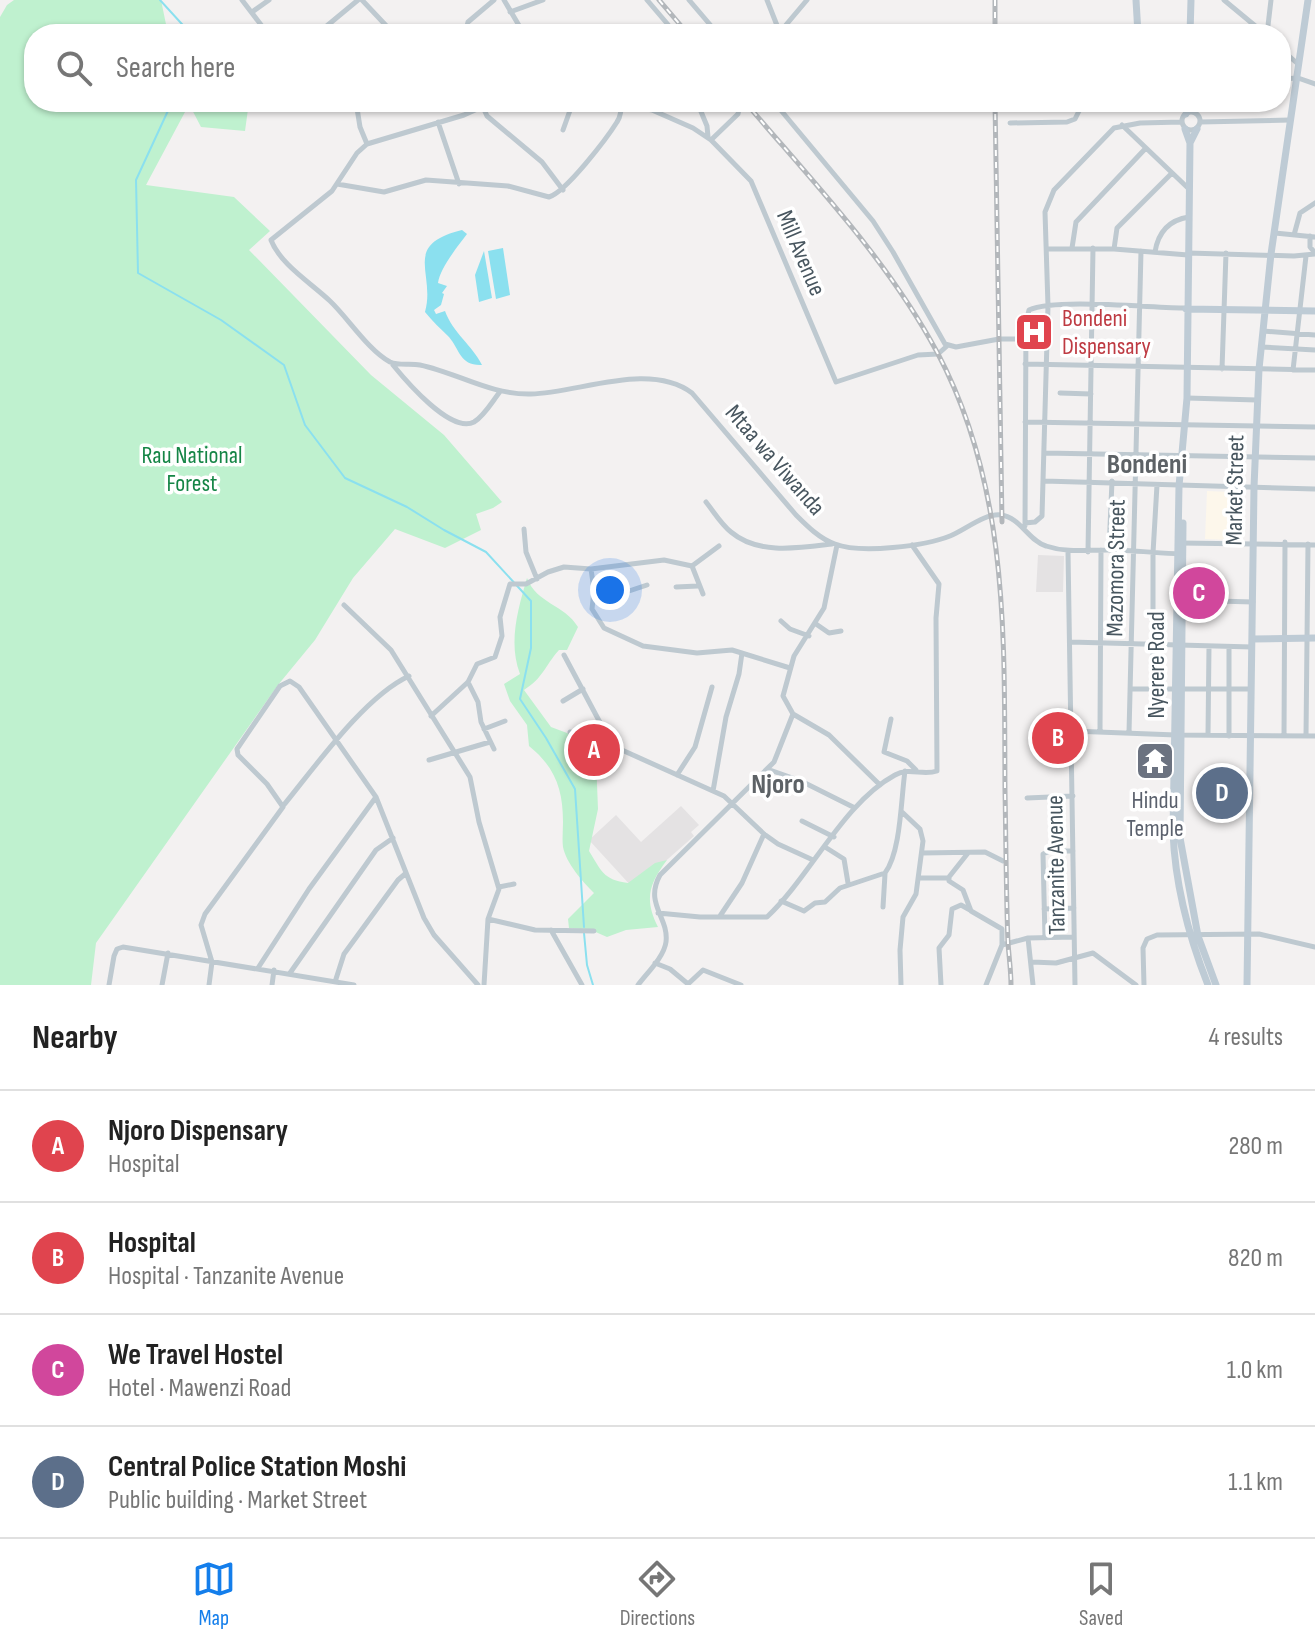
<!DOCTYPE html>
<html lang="en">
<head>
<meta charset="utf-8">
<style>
  body { margin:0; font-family:"Sofia Sans Condensed",sans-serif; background:#f2f2f2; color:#222 }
  .you { position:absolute; left:610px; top:590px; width:28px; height:28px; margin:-20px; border:6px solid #fff; border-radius:50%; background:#1a73e8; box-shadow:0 0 0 12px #1a73e833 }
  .badge { display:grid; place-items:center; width:52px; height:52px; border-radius:50%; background:#147eeb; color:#fff; font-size:26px; font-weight:700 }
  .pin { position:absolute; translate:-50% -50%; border:4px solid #fff; box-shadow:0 2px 8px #0006 }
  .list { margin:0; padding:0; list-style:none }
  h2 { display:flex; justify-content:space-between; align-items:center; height:104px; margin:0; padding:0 32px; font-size:34px }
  h2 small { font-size:26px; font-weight:400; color:#767676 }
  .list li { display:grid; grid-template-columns:52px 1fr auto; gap:24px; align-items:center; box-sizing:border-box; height:112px; padding:0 32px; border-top:2px solid #e0e0e0 }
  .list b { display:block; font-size:30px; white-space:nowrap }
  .list p { margin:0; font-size:26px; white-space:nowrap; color:#767676 }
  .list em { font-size:26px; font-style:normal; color:#767676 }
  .icon { flex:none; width:44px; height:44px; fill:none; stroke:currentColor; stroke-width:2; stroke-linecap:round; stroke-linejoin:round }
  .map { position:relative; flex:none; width:1315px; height:985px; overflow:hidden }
  .search { position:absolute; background:#fff; box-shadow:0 2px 6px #0004; left:24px; right:24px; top:24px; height:88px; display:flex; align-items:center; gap:20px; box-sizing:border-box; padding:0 28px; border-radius:32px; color:#767676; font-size:30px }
  .sheet { height:552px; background:#fff }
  nav { display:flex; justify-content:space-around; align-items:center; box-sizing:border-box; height:112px; border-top:2px solid #e0e0e0; background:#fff; font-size:22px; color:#767676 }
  nav a { display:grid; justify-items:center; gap:4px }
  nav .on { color:#147eeb }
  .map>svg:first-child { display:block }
  .commercial { fill:#fdf7eb }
  .education { fill:#e4e2e3 }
  .green { fill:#bff1cf }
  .water { fill:#8be0ef }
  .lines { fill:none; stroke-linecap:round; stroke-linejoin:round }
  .stream { stroke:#8be0ef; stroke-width:2 }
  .street { stroke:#bec9d0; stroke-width:5 }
  .secondary { stroke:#becbd5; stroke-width:7 }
  .rail-casing { stroke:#b3b7bb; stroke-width:5 }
  .rail { stroke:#fff; stroke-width:2; stroke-dasharray:6; stroke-linecap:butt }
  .labels { text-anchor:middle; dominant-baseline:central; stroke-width:7; stroke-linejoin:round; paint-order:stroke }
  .street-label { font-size:24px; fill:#48565f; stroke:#fff }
  .health-label { font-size:24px; fill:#be3a42; stroke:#fff; text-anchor:start }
  .park-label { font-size:24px; fill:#158546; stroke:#fff }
  .worship-label { font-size:24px; fill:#5b616d; stroke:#fff }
  .quarter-label { font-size:28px; font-weight:bold; fill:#5d6266; stroke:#fff }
</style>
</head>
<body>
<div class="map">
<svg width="1315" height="985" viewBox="0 0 1315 985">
  <rect width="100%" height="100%" fill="#f3f1f1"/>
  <path class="commercial" d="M1207 491 1231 492 1230 540 1205 539Z"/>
  <path class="education" d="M1038 555 1064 556 1063 592H1036Z
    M681 806 699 825 691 832 694 836 660 866 632 887 589 840 616 815 641 842Z"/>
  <path class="green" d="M14 0H161L168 34H34V102H183L185 112 146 185 234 197 270 231 249 250 371 375 444 435 502 502 493 508 476 514 481 530 445 548 395 529 353 578 315 640 278 685 96 943 91 985H0V17L7 5Z
    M188 102H249L245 131 201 127Z
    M527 578C537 604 564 604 578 627L567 650H559C544 667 544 677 524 690L551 727 583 739 596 759 598 809 589 851C601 870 603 880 628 883L655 863 667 860C649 884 644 899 658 927L626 930 607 937 591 930 569 928 568 919 594 893C583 882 566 863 563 847 562 839 563 830 563 822 563 789 555 767 529 746L527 725 510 701 504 684 520 674C508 643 518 609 527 578Z"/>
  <path class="water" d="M462 230 467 234C458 246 440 268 438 283L447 286 442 293 444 294 441 305 434 310 436 314 445 311C453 333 472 345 482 365 460 366 460 350 449 337 441 329 432 321 425 312 436 273 401 245 462 230Z
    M503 248 510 295 496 299 488 251Z
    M484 251 492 298 479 302 475 275Z"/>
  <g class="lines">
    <path class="stream" d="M160 0 191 34
      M172 102 136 180 138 273 221 320 284 365 305 425 345 478 407 507 444 530 486 552 531 601V648L520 699 546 738 575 789 584 927
      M584 933 587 965 593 985"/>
    <path class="street" d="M242 0 268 34
      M362 0 394 34
      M504 0 524 34
      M647 0 676 34
      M689 0 718 34
      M767 0 780 33
      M1224 0 1265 34
      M252 12 269 0
      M510 12 543 0
      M780 32 807 0
      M317 34 358 0
      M465 34 468 22 494 0
      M1267 34 1271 0
      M1281 49 1298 64
      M1281 79 1298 78 1315 84
      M356 102 360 127 367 144
      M493 102 464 115 367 144 357 153 332 191 271 240C280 264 311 283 330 301 348 318 368 350 390 362 399 366 410 363 420 365 458 373 490 395 531 394 579 393 649 361 692 393L796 515C807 526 820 539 835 544 861 554 925 546 950 536 965 530 985 513 1001 515 1020 517 1029 541 1046 546 1067 553 1085 550 1107 550 1131 550 1156 553 1181 554
      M612 102 652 110 693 128 711 140 751 181 836 382 918 355 938 354 947 346
      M697 102 707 126 708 137
      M774 102 873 221 893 252 945 344 956 347 999 339H1025
      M482 105 487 116 542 162 563 190
      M781 110 785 102
      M1182 121a9 9 0 1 1 18 0a9 9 0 1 1-18 0Z
      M438 122 459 184
      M1200 122 1290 120
      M1010 123 1067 122 1075 119 1079 111 1078 102
      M1122 125 1189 189
      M563 130 573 102
      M711 140 738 114 739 109 736 102
      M337 184 384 192 426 180 508 186 549 197C566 192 607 138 617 122 621 116 621 110 621 103
      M1275 233 1315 237
      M1294 235 1300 213 1315 203
      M1310 236V247L1315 253
      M1072 248 1076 222 1145 149
      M1047 249H1114L1188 255
      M1114 249 1117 228 1171 174
      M1155 252C1158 233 1169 220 1189 217
      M1188 253 1294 256 1315 254
      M1263 331 1315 335
      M1261 347 1315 350
      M1025 364 1315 370
      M393 365C406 381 451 434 474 422 484 416 492 402 499 393
      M1222 369 1226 253
      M1293 370 1306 256
      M1060 393 1091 394
      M1187 398 1257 400
      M1025 422C1122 424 1218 425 1315 427
      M1044 453 1315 458
      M1044 481 1315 489
      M706 502C714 512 721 524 731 532 758 555 799 548 832 544
      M1025 523 1035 522 1042 516 1048 306 1045 212 1054 190 1114 128 1140 123 1182 122
      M1025 526 1026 322 1029 310C1056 298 1151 308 1186 308
      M524 529 526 552 537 579
      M1180 543 1315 545
      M1109 550 1112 481
      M1068 552 1075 985
      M1088 552 1093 248
      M692 566 703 594
      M591 569 594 590 592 609 604 628 643 646 697 653 732 650 790 668
      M676 587 698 586
      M594 590 620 594 647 585
      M1182 600 1253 602
      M344 605 391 650 470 777 479 822 499 889 488 919 484 985
      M781 621 790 629 809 636
      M816 624 829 633 841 631
      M1070 642 1252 647
      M564 655 612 745
      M468 682 478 702 481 722 494 749
      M1131 689H1251
      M1153 690V553L1157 485
      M563 701 583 689
      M793 714 829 735 880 785
      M431 716 468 682 477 664 495 657 502 636 500 617 510 584H526L548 572 564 567 591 569 664 560 692 566 719 546
      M891 719 884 752 907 761 916 770
      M484 729 505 721
      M1072 731 1176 735 1315 736
      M1100 731 1101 550
      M570 732 613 746 724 796 764 834 778 844 813 860
      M1129 733 1141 251
      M1208 735 1209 646
      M1229 736V647
      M1284 736 1285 542
      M1306 736 1308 544
      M429 760 490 742
      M767 769 801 781 855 808
      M677 775 695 747 712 687
      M713 791 726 717 739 674 742 653
      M1027 798 1073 796
      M283 806C315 767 364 697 409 676
      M802 821 834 837
      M825 847 844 859 848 883
      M922 853 985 852 1003 861
      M968 853 949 877V881L963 890 971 911 1002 929V945
      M920 878H948
      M499 887 514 884
      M781 901 804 911 815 903 825 902 840 888 885 873C901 852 901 798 905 771
      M883 907 885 874
      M1044 909 1074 908
      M658 913 700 917H767C810 877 843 803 895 775 909 767 923 776 937 771L936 618 939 584 912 545
      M720 916 742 883 764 834
      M488 919 535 930 594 931
      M551 930 582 985
      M1028 938 1033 985
      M1045 938 1043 854 1050 851H1073
      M1032 962 1056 963 1093 953 1136 985
      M655 963 670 969 688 984 703 970 741 985
      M258 968 309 889 376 797
      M290 973 376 850 393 838
      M335 982 344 954 398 880 405 874
      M109 985 114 956 117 949 123 947 354 985
      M162 985 168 953
      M209 985 212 962 201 925 205 914 283 807 267 784 238 755 237 749 280 686 290 681 299 687 376 797 424 918 434 935 478 985
      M272 985 274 970
      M638 985C647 973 664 957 666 942 669 917 644 904 660 875L774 762 793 714 783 696 794 656 824 608 837 545
      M901 985 900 950 903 917 916 894 923 841 920 829 902 812
      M941 985 939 948 949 935 952 909 961 905 970 910
      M986 985 1002 945 1028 938 1074 937
      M1144 985 1143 948 1147 939 1157 935 1259 934 1315 947"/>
    <path class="secondary" d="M1136 0 1138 34
      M1190 34 1191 0
      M1186 114 1190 102
      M1185 129 1190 143 1187 398 1179 486 1173 832C1175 884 1189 937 1208 985
      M1190 143 1197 129
      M1186 309 1315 311
      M1183 523 1180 838 1198 936 1216 985
      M1252 639 1315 638
      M1247 985 1254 487 1259 369 1271 254 1308 0"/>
    <defs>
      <path id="rail" d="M659 0 688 34
        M995 0V34
        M745 102C813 182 887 259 937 352 1010 489 1004 641 1005 791 1006 841 1006 892 1008 943 1009 957 1011 971 1011 985
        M995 102 1002 522"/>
    </defs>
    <use href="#rail" class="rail-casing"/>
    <use href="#rail" class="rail"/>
  </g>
  <defs>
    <symbol id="hospital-square" viewBox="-11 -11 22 22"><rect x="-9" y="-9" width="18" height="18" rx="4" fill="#e0444e" stroke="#fff"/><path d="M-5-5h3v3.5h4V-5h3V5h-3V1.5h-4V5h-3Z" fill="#fff"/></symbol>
    <symbol id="temple-square" viewBox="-11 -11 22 22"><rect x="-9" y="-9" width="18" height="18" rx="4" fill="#6b7280" stroke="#fff"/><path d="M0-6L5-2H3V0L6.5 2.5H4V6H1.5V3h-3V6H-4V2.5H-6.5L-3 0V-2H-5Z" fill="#fff"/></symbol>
  </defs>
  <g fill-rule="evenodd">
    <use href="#hospital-square" x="1012" y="310" width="44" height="44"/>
    <use href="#temple-square" x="1133" y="739" width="44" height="44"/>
  </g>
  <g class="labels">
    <g class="street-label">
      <text transform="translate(801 253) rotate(67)">Mill Avenue</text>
      <text transform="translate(775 460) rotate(49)">Mtaa wa Viwanda</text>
      <text transform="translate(1235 490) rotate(-89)">Market Street</text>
      <text transform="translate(1116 568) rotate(-89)">Mazomora Street</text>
      <text transform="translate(1156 665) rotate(-90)">Nyerere Road</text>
      <text transform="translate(1056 865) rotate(-91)">Tanzanite Avenue</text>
    </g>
    <g class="health-label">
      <text x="1062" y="318">Bondeni<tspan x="1062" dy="28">Dispensary</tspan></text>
    </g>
    <g class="park-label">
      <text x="192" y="455">Rau National<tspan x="192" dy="28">Forest</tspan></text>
    </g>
    <g class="worship-label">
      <text x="1155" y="800">Hindu<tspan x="1155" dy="28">Temple</tspan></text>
    </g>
    <g class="quarter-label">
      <text x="1147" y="464">Bondeni</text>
      <text x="778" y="784">Njoro</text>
    </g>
  </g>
</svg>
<div class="you"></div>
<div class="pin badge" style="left:594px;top:750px;background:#e0444e">A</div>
<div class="pin badge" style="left:1058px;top:738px;background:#e0444e">B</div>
<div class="pin badge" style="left:1199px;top:593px;background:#d1479c">C</div>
<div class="pin badge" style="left:1222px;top:793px;background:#5c6f8a">D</div>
<div class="search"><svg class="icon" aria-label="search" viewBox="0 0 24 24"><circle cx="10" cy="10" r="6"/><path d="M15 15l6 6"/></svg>Search here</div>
</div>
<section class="sheet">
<h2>Nearby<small>4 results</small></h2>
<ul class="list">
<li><span class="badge" style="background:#e0444e">A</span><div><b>Njoro Dispensary</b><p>Hospital</p></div><em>280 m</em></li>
<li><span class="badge" style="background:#e0444e">B</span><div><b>Hospital</b><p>Hospital · Tanzanite Avenue</p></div><em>820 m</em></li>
<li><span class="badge" style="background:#d1479c">C</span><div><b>We Travel Hostel</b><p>Hotel · Mawenzi Road</p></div><em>1.0 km</em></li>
<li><span class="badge" style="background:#5c6f8a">D</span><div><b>Central Police Station Moshi</b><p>Public building · Market Street</p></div><em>1.1 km</em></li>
</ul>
</section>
<nav>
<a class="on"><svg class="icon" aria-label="map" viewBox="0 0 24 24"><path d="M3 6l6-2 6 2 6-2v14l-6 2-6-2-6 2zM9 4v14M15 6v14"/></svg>Map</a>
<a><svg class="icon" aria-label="directions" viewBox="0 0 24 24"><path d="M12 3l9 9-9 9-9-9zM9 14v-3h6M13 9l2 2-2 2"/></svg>Directions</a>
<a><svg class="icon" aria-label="saved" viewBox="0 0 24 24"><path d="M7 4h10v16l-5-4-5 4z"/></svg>Saved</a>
</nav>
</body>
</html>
